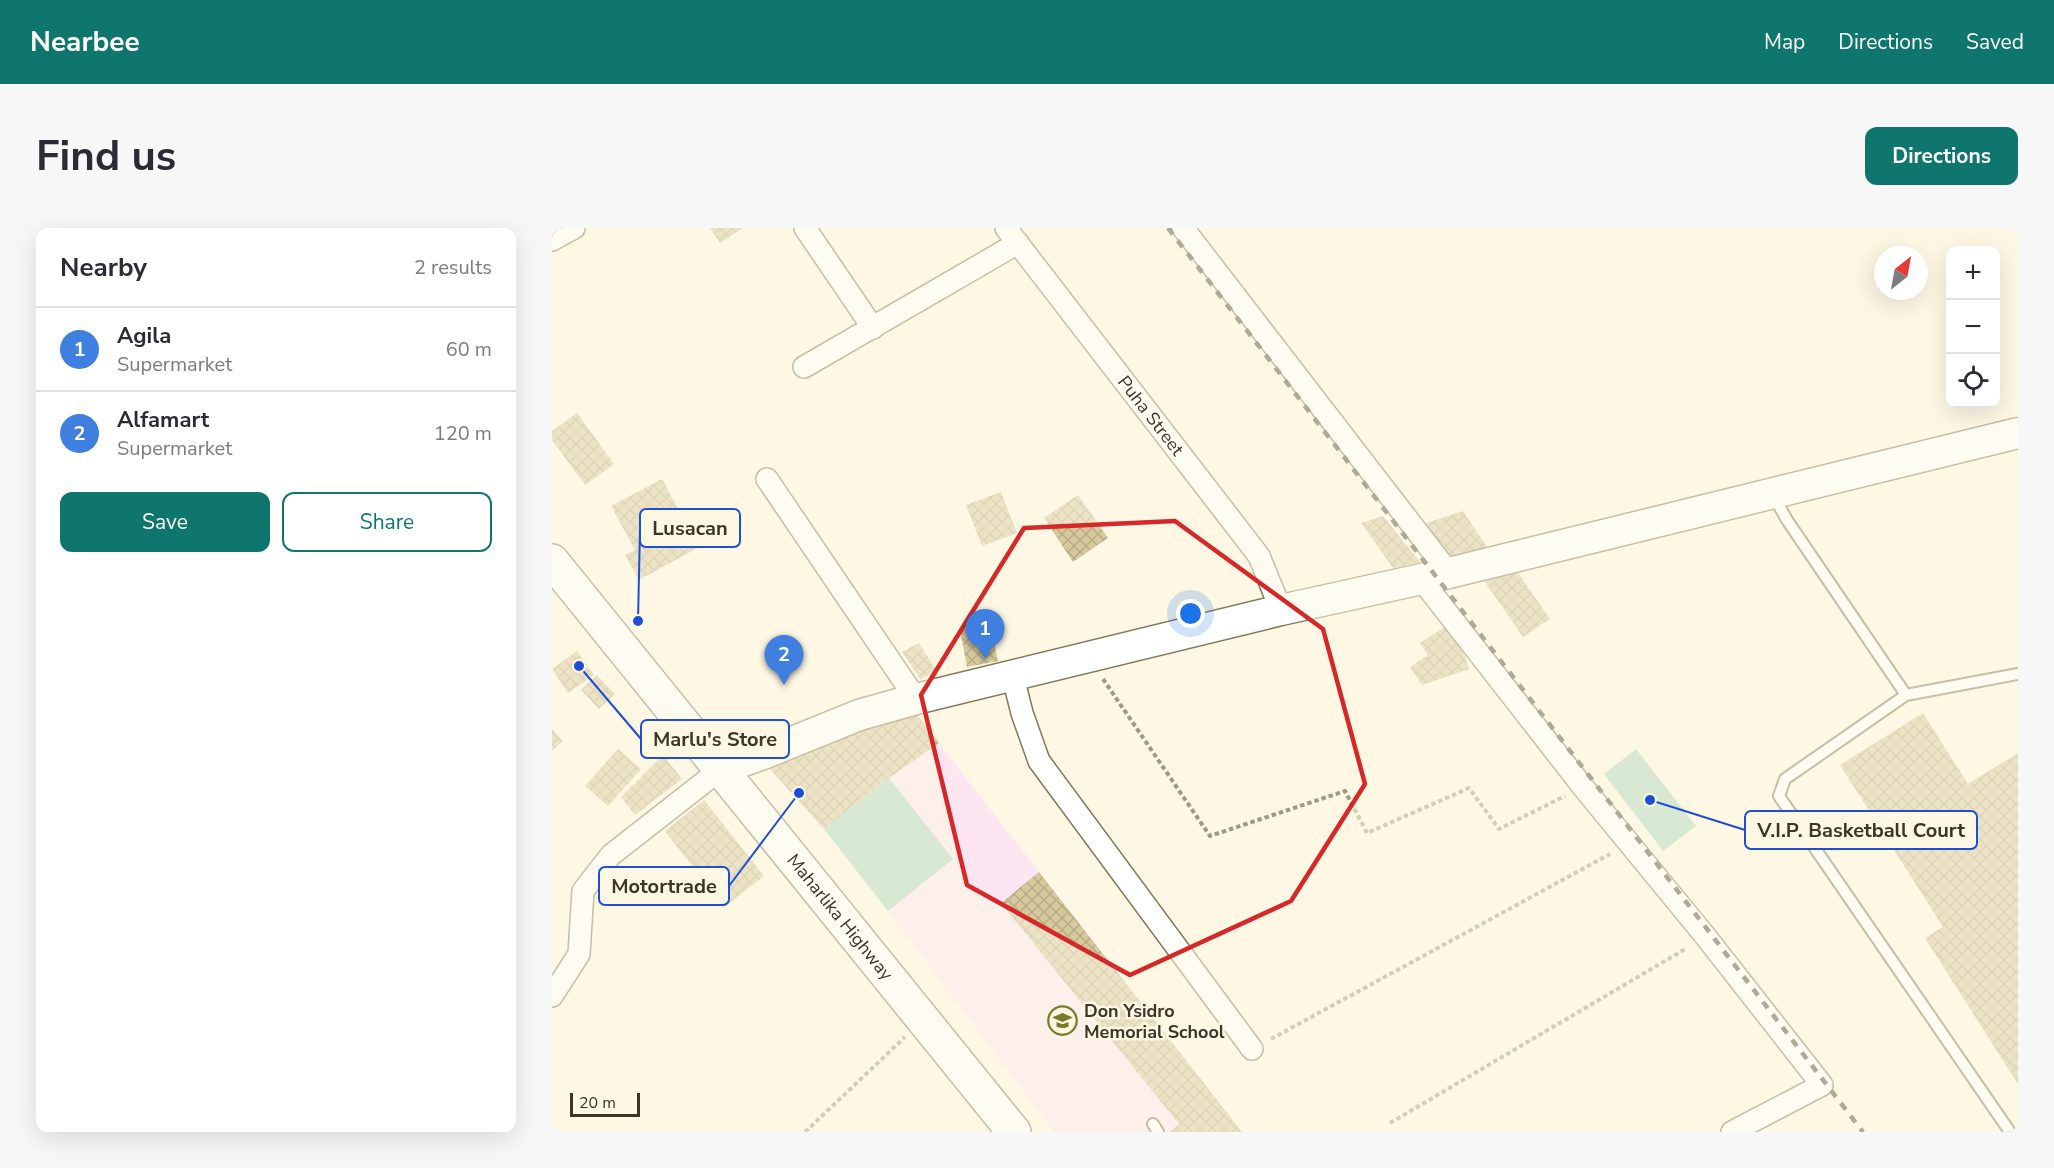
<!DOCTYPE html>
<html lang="en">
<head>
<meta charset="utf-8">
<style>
  body { margin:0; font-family:"Nunito Sans",sans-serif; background:#f7f7f7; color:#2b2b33 }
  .controls { position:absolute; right:18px; top:18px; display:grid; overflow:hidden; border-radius:12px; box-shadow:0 6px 24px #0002 }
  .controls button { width:54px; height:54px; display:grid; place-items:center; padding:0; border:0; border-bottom:2px solid #e1e1e2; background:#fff; color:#2b2b33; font:30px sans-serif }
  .compass { position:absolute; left:1322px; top:18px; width:54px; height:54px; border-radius:50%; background:#fff; box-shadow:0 6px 24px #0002; rotate:31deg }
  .scale { position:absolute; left:18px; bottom:15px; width:70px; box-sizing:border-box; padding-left:6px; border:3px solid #3b3629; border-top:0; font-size:16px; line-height:21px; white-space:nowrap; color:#3b3629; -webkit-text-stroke:4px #fef7e3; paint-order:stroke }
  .you { position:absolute; left:639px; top:386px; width:21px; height:21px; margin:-15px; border:4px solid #fff; border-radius:50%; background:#1a73e8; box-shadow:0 0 0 9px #1a73e833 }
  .badge { display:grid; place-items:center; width:39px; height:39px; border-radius:50%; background:#0f766e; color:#fff; font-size:20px; font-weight:700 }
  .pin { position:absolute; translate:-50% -50px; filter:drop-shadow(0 2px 3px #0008) }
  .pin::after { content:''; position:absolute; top:32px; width:21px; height:18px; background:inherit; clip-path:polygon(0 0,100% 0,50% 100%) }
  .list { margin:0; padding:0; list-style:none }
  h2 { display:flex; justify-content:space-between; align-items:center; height:78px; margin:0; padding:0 24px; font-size:26px }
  h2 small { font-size:20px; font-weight:400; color:#7c7c81 }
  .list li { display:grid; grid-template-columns:39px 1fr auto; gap:18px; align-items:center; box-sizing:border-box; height:84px; padding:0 24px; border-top:2px solid #e1e1e2 }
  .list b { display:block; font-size:22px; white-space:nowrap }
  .list p { margin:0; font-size:20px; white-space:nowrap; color:#7c7c81 }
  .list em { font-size:20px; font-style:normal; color:#7c7c81 }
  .actions { display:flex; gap:12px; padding:18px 24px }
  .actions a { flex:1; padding:14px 0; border:2px solid #0f766e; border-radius:12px; text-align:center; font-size:21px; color:#0f766e }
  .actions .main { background:#0f766e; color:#fff }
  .icon { flex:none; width:33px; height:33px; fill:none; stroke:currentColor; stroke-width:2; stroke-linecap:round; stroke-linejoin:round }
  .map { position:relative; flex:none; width:1466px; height:904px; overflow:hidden; border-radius:12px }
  header { display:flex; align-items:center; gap:36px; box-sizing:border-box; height:84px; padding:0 30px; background:#0f766e; color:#fff }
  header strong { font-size:28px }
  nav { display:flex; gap:33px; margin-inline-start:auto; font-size:21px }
  .intro { display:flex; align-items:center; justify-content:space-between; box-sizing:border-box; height:144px; padding:0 36px }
  h1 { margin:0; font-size:42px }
  .button { padding:15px 27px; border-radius:12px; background:#0f766e; color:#fff; font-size:21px; font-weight:700 }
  main { display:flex; gap:36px; padding:0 36px }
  aside { flex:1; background:#fff; border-radius:12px; box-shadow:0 6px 24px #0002 }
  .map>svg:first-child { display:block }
  .education { fill:#fde6f2 }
  .garden { fill:#a9d5be }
  .building { fill:url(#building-cross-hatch) }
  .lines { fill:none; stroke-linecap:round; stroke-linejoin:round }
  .lane-casing { stroke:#83795a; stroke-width:14 }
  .street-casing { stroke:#83795a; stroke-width:24 }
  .secondary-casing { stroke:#83795a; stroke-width:33 }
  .highway-casing { stroke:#83795a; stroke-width:36 }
  .path { stroke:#9f9988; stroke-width:4; stroke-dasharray:4.5 3; stroke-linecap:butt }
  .lane { stroke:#fff; stroke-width:10 }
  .street { stroke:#fff; stroke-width:21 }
  .secondary { stroke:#fff; stroke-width:30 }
  .highway { stroke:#fff; stroke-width:33 }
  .rail { stroke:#504b3d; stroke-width:4.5; stroke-dasharray:8 8; stroke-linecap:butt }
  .marked { fill:none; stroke:#d62828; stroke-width:4.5; stroke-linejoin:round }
  .labels { text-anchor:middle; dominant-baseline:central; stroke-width:5; stroke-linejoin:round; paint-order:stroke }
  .street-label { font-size:18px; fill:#3b3629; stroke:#fef7e3 }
  .poi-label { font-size:18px; font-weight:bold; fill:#3b3629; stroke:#fef7e3; text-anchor:start }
  .leader { fill:none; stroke:#1d4ed8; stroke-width:2 }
  .callout-dot { fill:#1d4ed8; stroke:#fef7e3; stroke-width:2 }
  .callout { fill:#fef7e3; stroke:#1d4ed8; stroke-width:2 }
  .callout-label { font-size:20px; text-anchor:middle; font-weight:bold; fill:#3b3629 }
</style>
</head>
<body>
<header>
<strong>Nearbee</strong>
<nav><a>Map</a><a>Directions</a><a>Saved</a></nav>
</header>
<div class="intro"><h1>Find us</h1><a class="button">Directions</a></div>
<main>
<aside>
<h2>Nearby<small>2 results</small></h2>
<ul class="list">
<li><span class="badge" style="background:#3f7fe0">1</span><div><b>Agila</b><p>Supermarket</p></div><em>60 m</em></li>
<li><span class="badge" style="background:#3f7fe0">2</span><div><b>Alfamart</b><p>Supermarket</p></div><em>120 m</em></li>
</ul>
<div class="actions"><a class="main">Save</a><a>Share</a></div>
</aside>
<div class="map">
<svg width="1466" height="904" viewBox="0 0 1466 904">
  <defs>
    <pattern id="building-cross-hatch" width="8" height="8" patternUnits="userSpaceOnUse" patternTransform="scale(1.5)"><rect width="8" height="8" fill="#d7c99e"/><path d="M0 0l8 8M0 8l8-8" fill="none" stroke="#b9ad88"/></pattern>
  </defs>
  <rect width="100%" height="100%" fill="#fef7e3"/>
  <path class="education" d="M387 515 487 644 690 904H502L336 683 272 601 337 550Z"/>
  <path class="garden" d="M1084 521 1144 598 1111 623 1052 546Z
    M337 550 401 631 336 683 272 601Z"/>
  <path class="building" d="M158 0H191L168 15Z
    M25 185 62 236 33 257 0 212V203Z
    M110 251 125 279 132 282 151 317 87 352 73 327 83 322 59 278Z
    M449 264 465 305 430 318 414 277Z
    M526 267 556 310 521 334 492 290Z
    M911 283 937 322 892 329 871 296Z
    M831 288 868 334 841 340 809 295Z
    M960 336 998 391 971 409 933 354Z
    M438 396 446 433 415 439 408 402Z
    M896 397 909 417 917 441 870 457 858 439 876 427 868 415Z
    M367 415 384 442 369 452 350 424Z
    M25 423 42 447 16 465 0 441Z
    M45 447 63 466 47 481 29 462Z
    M361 481 387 515 337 550 272 601 217 540 229 531Z
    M1371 485 1416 556 1466 525V856L1373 710 1391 699 1288 537Z
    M0 501 11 513 0 523Z
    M66 521 89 541 56 578 33 558Z
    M111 527 130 551 83 587 69 569Z
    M152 572 212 648 172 679 113 603Z
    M487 644 690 904H618L627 896 449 675Z"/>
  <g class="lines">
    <defs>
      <path id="lane" d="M1221 267 1235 292 1354 467 1466 446
        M1354 467 1233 551 1227 568 1458 904
        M601 896 606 904"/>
      <g id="street">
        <path d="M253 0 321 100"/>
        <path id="s1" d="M454 0 707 328 729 382"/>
        <path d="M631 0 897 345"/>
        <path d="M0 12 22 0"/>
        <path d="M252 139 466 15"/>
        <path d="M215 251 364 471"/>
        <path d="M869 351 1031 559 1154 709 1270 857 1180 904"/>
        <path d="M461 449 470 485 487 533 700 821"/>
        <path d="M0 768 27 726 31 663 59 627 169 541"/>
      </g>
      <path id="secondary" d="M169 541 211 526 307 487 364 471 729 382 897 345 1466 205"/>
      <g id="highway">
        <path id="s2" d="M0 333 462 904"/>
      </g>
    </defs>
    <use href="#lane" class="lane-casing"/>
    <use href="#street" class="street-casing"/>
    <use href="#secondary" class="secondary-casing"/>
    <use href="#highway" class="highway-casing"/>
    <path class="path" d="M551 451 658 608 793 563 815 605 917 560 947 601 1013 568
      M719 811 1058 626
      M838 895 1135 720
      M253 904 353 809"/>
    <use href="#lane" class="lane"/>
    <use href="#street" class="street"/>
    <use href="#secondary" class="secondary"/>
    <use href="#highway" class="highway"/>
    <path class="rail" d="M616 0 1311 904"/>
  </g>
  <path d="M0 0H1466V904H0ZM623 293 771 401 813 556 739 673 578 747 415 657 369 467 472 300Z" fill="#fef7e3" fill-opacity=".55" fill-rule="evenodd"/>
  <path class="marked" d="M623 293 771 401 813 556 739 673 578 747 415 657 369 467 472 300Z"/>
  <defs>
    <symbol id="school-ring" viewBox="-11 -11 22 22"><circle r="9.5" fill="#fef7e3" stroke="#777d27" stroke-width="1.5"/><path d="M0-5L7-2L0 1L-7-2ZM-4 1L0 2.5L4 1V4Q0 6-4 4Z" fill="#777d27"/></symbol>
  </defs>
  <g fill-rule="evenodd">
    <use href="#school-ring" x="494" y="776" width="33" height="33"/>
  </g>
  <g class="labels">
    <g class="street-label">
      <text stroke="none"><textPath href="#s1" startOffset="237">Puha Street</textPath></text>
      <text stroke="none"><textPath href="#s2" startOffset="458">Maharlika Highway</textPath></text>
    </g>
    <g class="poi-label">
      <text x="532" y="783">Don Ysidro<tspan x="532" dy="21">Memorial School</tspan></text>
    </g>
  </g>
  <path class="leader" d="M86 393L88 300M27 438L89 511M1098 572L1193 602M247 565L177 658"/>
  <g class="callout-dot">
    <circle cx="86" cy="393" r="6"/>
    <circle cx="27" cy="438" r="6"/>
    <circle cx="1098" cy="572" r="6"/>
    <circle cx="247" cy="565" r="6"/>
  </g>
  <g class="callout">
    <rect x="88" y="281" width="100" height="38" rx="6"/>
    <rect x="89" y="492" width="148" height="38" rx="6"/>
    <rect x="1193" y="583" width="232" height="38" rx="6"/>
    <rect x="47" y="639" width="130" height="38" rx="6"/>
  </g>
  <g class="callout-label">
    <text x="138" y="307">Lusacan</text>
    <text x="163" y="518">Marlu's Store</text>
    <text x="1309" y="609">V.I.P. Basketball Court</text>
    <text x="112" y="665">Motortrade</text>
  </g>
</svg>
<div class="controls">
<button>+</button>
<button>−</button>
<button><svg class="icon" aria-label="locate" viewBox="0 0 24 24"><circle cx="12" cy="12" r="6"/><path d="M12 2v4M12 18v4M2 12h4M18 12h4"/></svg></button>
</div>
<svg class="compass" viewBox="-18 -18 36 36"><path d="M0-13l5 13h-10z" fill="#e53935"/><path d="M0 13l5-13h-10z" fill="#7c7c81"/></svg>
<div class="scale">20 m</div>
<div class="you"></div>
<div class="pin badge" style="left:433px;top:431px;background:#3f7fe0">1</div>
<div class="pin badge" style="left:232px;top:457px;background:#3f7fe0">2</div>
</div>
</main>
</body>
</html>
